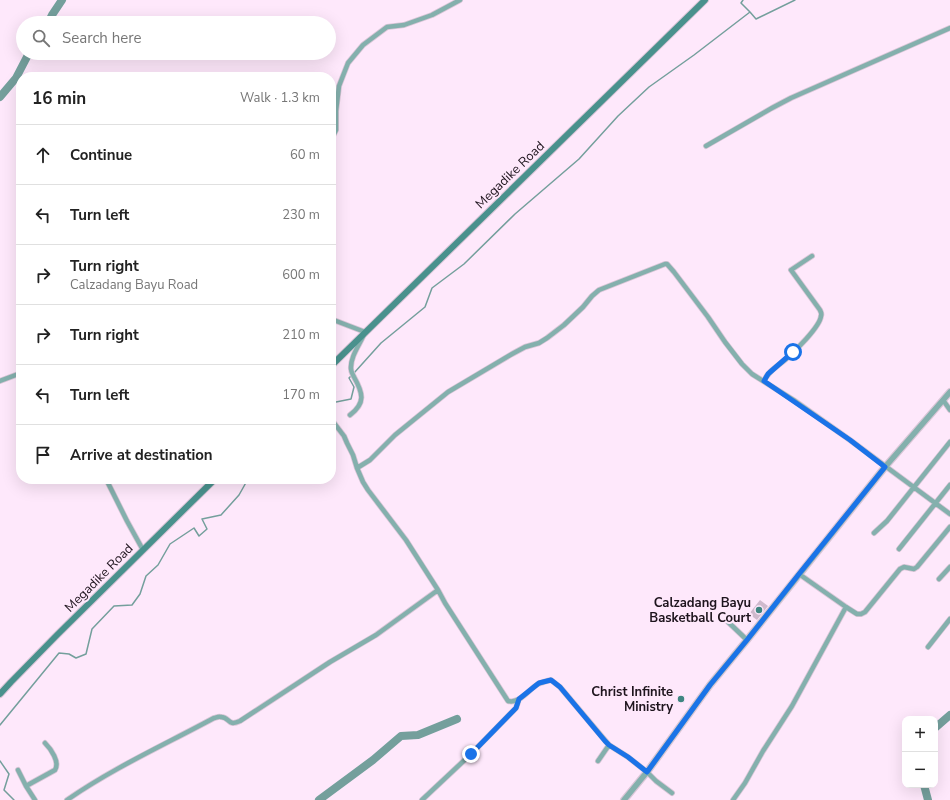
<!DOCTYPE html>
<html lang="en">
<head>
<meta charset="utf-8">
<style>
  body { margin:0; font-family:"Nunito Sans",sans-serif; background:#f2f2f2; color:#222 }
  .controls { position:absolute; right:12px; bottom:12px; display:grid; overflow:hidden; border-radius:8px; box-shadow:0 4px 16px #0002 }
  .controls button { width:36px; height:36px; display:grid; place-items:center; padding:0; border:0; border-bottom:1px solid #e0e0e0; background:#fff; color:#222; font:20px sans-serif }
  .stop { position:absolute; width:12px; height:12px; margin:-9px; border:3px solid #1a73e8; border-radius:50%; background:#fff }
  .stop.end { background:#1a73e8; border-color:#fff; box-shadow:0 1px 4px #0008 }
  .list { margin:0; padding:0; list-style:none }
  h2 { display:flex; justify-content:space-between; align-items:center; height:52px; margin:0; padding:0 16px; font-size:17px }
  h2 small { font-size:13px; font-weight:400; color:#767676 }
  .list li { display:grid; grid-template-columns:26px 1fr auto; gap:12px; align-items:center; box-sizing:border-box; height:60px; padding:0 16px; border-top:1px solid #e0e0e0 }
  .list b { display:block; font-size:15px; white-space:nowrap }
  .list p { margin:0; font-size:13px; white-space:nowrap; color:#767676 }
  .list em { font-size:13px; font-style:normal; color:#767676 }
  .icon { flex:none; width:22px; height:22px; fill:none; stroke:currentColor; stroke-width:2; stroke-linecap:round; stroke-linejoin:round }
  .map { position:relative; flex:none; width:950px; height:800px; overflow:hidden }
  .search { position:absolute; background:#fff; box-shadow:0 4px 16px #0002; left:16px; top:16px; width:320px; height:44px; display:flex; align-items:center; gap:10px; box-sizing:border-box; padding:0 14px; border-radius:22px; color:#767676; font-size:15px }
  .panel { position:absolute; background:#fff; box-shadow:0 4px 16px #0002; left:16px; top:72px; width:320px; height:412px; border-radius:16px }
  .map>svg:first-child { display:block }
  .green { fill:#cfb9cd }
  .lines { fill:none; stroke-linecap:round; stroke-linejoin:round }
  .stream { stroke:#749f9c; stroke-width:1.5 }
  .river { stroke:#749f9c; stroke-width:8 }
  .minor-casing { stroke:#dac6d7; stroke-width:6 }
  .tertiary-casing { stroke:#dac6d7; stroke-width:8 }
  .secondary-casing { stroke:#dac6d7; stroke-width:8 }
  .minor { stroke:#84b0ad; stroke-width:4.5 }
  .tertiary { stroke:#84b0ad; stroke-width:5.5 }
  .secondary { stroke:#49918d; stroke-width:6 }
  .route { stroke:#1a73e8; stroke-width:5 }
  .poi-dot { fill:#3f8682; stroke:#fee8fb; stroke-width:1.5 }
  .labels { text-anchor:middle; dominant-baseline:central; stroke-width:4; stroke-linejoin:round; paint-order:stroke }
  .street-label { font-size:13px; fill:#1e141d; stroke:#fee8fb }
  .poi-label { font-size:13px; font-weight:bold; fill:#1e141d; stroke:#fee8fb; text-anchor:end }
</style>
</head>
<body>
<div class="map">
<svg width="950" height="800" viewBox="0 0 950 800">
  <rect width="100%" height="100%" fill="#fee8fb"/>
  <path class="green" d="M760 600 768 606 757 620 749 614Z"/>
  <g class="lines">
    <path class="stream" d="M750 12 756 19 795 0
      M354 373 381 343 425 307 432 288 464 264 515 214 579 159 618 116 649 87 694 55 750 12 741 3 743 0
      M331 403 351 399 354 387 349 378 351 376
      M0 725 59 653 69 654 76 658 86 654 92 629 114 606 132 605 140 594 146 576 158 565 170 544 194 528 199 536 207 529 202 519 221 515 239 495 248 479
      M0 761 9 774 4 790 14 800"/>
    <path class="river" d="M48 23 52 15 62 0
      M0 97 16 78 29 53
      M935 728 950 715
      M924 785 928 800
      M319 800 373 760 401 736 418 735 457 719"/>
    <defs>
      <path id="minor" d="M331 140 336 130V111L339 86 348 63 363 45 387 27 404 25 432 15 460 0
        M706 146 772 108 791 98 950 28
        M331 319 365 332C361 343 350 356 351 369 351 372 353 375 354 377 363 393 366 403 350 415
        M0 381 21 373
        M764 381C768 371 778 366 786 359 794 352 820 327 821 316 822 313 821 313 820 310L791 270 812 256
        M943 400 950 410
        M331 419 344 436 347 443 353 455 357 468 363 482 368 490 406 540 438 590 445 603 508 701C520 704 529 689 538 684 542 682 547 681 551 680L560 687 609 745 628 757 647 772 656 781 672 793
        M357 468 370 460 395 435 448 392 512 354 525 347 539 343 547 338 564 325 583 307 592 296 599 290 665 264H667L674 272 708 317 725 342 742 364 752 374 795 401 850 440 950 514
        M106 479 127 521 143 550
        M874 533 887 521 950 442
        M899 549 950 485
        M799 574 846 607 857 614H861L865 612 900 569 904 567 914 569 917 567 950 527
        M939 579 950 567
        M726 620 747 640
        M928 647 950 619
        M598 761 609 745
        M18 770 26 786 35 800
        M26 786 55 770C60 762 51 749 45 743
        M67 800C113 768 164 745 214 718 215 718 219 716 221 717 230 717 227 727 240 721L330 662 376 635 438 590
        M422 800 471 754 516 708 519 699
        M733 800 745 783 763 751 792 706 846 607"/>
      <path id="tertiary" d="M624 800 647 772 710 685 747 640 885 467 950 392"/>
      <path id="secondary" d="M331 366 705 0
        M0 694 11 682 57 635 215 479"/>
    </defs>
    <use href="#minor" class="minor-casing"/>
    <use href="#tertiary" class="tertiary-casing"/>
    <use href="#secondary" class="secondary-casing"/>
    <use href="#minor" class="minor"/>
    <use href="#tertiary" class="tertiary"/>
    <use href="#secondary" class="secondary"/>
  </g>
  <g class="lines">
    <path class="route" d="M471 754 516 708 519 699 539 683 551 680 560 687 605 741 609 745 628 757 647 772 710 685 747 640 799 574 885 467 850 440 764 381 768 374 793 352"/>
  </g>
  <g class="poi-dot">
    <circle cx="759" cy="610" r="4"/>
    <circle cx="681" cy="699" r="4"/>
  </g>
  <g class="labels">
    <g class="street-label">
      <text transform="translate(510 175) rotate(-44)">Megadike Road</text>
      <text transform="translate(99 578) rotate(-45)">Megadike Road</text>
    </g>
    <g class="poi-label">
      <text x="751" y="603">Calzadang Bayu<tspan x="751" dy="15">Basketball Court</tspan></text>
      <text x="673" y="692">Christ Infinite<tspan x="673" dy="15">Ministry</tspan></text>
    </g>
  </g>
</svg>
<div class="controls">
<button>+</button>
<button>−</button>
</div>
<div class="stop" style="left:793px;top:352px"></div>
<div class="stop end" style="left:471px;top:754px"></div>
<div class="search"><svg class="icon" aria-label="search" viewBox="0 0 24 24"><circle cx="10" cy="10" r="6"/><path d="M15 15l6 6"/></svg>Search here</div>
<section class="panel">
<h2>16 min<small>Walk · 1.3 km</small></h2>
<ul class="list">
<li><svg class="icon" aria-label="ahead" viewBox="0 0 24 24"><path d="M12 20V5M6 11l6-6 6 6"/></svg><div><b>Continue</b></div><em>60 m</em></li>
<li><svg class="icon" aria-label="left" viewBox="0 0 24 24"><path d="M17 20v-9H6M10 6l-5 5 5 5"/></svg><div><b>Turn left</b></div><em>230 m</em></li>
<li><svg class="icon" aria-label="right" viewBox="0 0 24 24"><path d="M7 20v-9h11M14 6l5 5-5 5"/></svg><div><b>Turn right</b><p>Calzadang Bayu Road</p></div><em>600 m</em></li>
<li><svg class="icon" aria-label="right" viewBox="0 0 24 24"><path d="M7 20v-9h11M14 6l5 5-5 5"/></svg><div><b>Turn right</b></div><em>210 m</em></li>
<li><svg class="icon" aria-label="left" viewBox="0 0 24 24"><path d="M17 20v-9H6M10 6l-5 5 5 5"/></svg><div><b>Turn left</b></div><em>170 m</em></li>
<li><svg class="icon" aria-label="arrive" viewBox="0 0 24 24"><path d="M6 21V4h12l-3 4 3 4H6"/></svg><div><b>Arrive at destination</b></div></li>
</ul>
</section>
</div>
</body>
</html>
